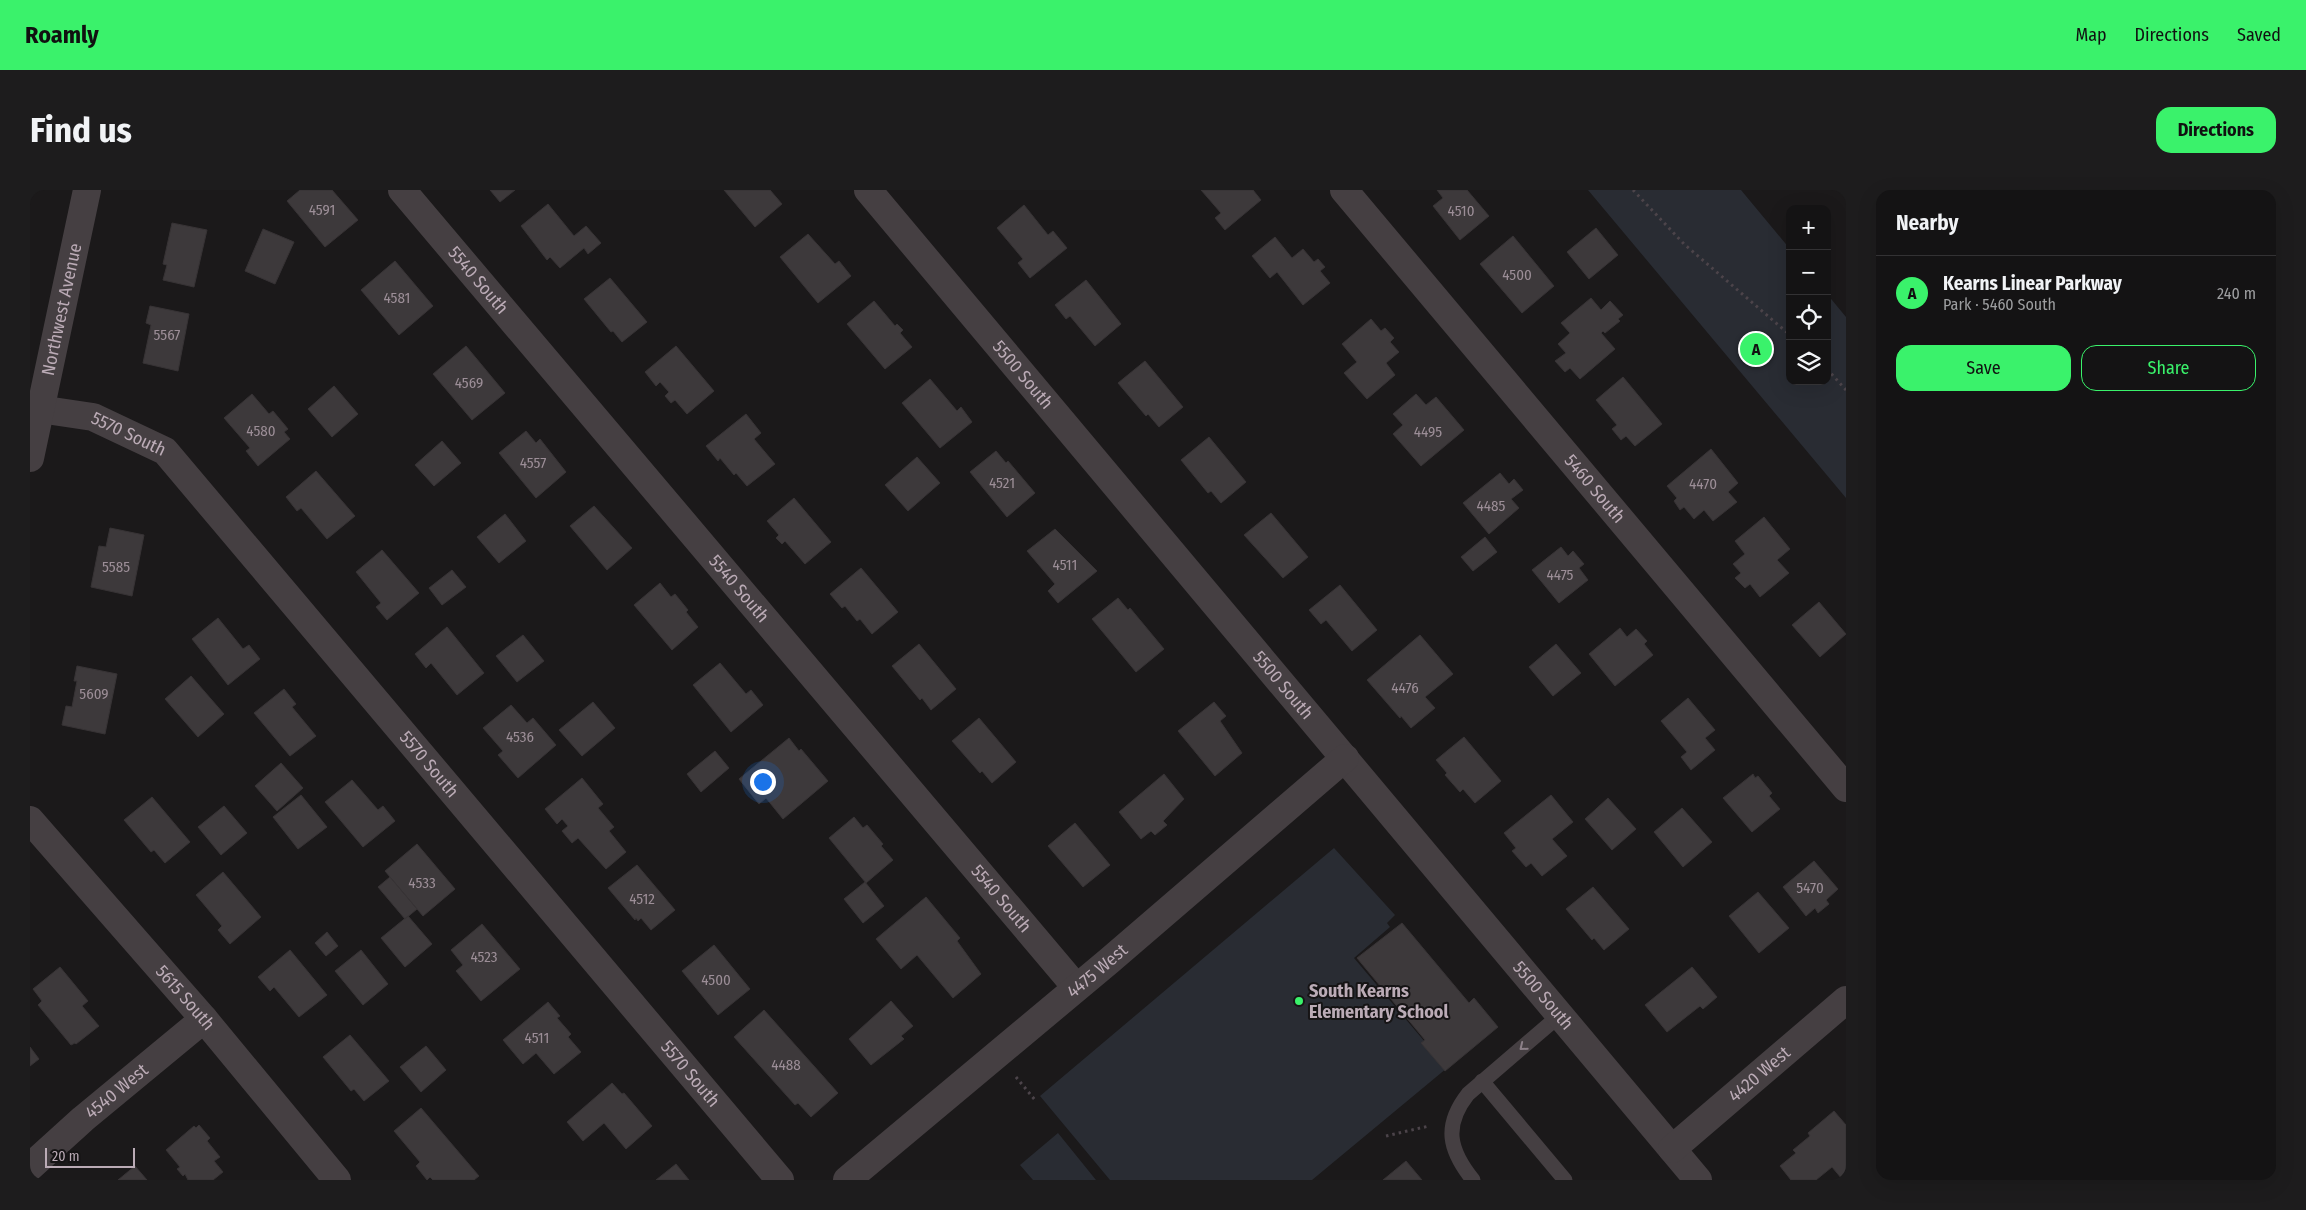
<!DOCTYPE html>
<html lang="en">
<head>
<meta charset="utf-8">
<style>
  body { margin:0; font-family:"Fira Sans Condensed",sans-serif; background:#1d1c1d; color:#f1f3f6 }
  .controls { position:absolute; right:15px; top:15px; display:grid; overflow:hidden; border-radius:10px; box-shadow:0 5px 20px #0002 }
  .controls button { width:45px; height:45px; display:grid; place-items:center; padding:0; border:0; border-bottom:1px solid #333234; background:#141314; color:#f1f3f6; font:25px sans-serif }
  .scale { position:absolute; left:15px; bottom:12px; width:90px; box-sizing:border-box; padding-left:5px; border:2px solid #bbabb6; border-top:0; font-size:14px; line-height:18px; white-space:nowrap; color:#bbabb6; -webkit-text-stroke:4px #161415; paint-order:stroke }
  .you { position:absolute; left:732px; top:591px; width:18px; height:18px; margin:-12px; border:4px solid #fff; border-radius:50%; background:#1a73e8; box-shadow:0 0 0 8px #1a73e833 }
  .badge { display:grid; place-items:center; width:32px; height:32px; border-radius:50%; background:#3af26b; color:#111; font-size:16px; font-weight:700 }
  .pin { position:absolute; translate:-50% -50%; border:2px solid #fff; box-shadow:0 1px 5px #0006 }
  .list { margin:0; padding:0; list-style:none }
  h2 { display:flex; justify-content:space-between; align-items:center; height:65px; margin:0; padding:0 20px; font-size:21px }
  h2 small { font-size:16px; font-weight:400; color:#9d9ea0 }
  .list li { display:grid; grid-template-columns:32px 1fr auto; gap:15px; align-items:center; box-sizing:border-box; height:75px; padding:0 20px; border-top:1px solid #333234 }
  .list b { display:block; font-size:19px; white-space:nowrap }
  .list p { margin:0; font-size:16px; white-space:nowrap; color:#9d9ea0 }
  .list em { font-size:16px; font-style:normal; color:#9d9ea0 }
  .actions { display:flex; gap:10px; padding:15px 20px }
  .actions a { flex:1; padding:11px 0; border:1px solid #3af26b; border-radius:15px; text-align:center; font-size:18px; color:#3af26b }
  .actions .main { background:#3af26b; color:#111 }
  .icon { flex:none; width:28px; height:28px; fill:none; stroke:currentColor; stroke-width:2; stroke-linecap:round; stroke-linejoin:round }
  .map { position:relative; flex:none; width:1816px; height:990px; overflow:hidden; border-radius:15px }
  header { display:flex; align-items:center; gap:30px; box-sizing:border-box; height:70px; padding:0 25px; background:#3af26b; color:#111 }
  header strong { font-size:24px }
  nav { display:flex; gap:28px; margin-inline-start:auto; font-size:18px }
  .intro { display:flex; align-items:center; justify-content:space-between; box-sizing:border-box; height:120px; padding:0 30px }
  h1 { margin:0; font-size:35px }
  .button { padding:12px 22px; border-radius:15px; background:#3af26b; color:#111; font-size:18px; font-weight:700 }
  main { display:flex; gap:30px; padding:0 30px }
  aside { flex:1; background:#141314; border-radius:15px; box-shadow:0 5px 20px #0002 }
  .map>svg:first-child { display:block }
  .green { fill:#292c33 }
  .building { fill:#3d393b; stroke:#373335 }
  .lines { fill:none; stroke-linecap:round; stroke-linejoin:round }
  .path { stroke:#4c444a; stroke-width:3; stroke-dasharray:2.5 4; stroke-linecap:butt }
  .lane { stroke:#453f42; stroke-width:15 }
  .street { stroke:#453f42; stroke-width:28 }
  .oneway { stroke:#8c8088 }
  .poi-dot { fill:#3af26b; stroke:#161415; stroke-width:2 }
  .labels { text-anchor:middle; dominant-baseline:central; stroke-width:4; stroke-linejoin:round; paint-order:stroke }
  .number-label { font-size:15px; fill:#9c8e97 }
  .street-label { font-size:18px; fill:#bbabb6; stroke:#161415 }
  .poi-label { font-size:18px; font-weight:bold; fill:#bbabb6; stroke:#161415; text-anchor:start }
</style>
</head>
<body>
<header>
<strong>Roamly</strong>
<nav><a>Map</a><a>Directions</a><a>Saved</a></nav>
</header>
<div class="intro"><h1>Find us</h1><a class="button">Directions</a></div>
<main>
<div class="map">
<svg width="1816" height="990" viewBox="0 0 1816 990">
  <rect width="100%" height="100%" fill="#1b191a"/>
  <path class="green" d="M1558 0H1711L1760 59V191H1797V104L1816 127V308Z
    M1304 658 1365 725 1357 733 1360 737 1324 768 1417 878 1282 990H1080L1010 906Z
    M1028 943 1066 990H1003L990 975Z"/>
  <path class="building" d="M270 0H302L328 30 295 57 257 11Z
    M460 0H485L470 12Z
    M694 0H740L752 14 725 37Z
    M1171 0H1223L1231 10 1195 40 1185 28 1191 23Z
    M1407 0H1437L1459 26 1430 50 1403 16 1413 8Z
    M518 14 544 46 556 36 571 53 558 64 554 58 530 78 520 67 517 70 491 36Z
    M994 15 1018 45 1023 41 1037 58 1000 88 988 73 993 69 967 38Z
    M142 33 177 40 164 97 133 90 137 75 133 74Z
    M1566 38 1588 65 1559 89 1537 62Z
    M233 39 264 52 245 94 215 81Z
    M778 44 805 74 809 71 821 86 788 113 750 67Z
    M1483 46 1524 96 1492 123 1450 74Z
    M1245 47 1262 68 1273 59 1284 72 1288 69 1295 77 1290 81 1300 93 1273 115 1247 82 1240 88 1222 66Z
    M365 71 403 116 369 145 331 100Z
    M580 88 617 132 592 152 583 141 581 142 554 109Z
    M1056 90 1091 134 1065 156 1040 126 1036 129 1025 115Z
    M1561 108 1571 120 1580 111 1593 125 1588 129 1590 131 1575 143 1573 141 1571 143 1585 159 1550 189 1540 178 1535 182 1525 171 1536 163 1528 154 1540 143 1531 133Z
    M844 111 865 136 867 134 873 140 870 143 882 157 855 179 817 134Z
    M120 116 159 124 148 181 113 173 121 135 116 133Z
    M1341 129 1351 141 1355 138 1364 148 1360 152 1369 162 1356 173 1365 185 1337 209 1314 183 1327 172 1312 154Z
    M436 156 475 203 442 230 403 184Z
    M646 156 684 201 657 224 645 210 641 213 635 206 639 202 630 192 626 196 615 182Z
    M1115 171 1153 217 1129 237 1118 224 1116 226 1088 193Z
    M1593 187 1632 234 1605 256 1596 246 1591 250 1582 239 1587 235 1566 210Z
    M900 189 927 221 931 217 942 232 910 258 872 213Z
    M304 196 328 224 302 247 278 219Z
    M222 204 239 224 243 221 258 239 254 242 260 249 228 276 216 261 220 258 194 228Z
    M1386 204 1396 215 1406 207 1434 240 1391 276 1363 244 1373 235 1363 224Z
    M716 224 731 243 724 249 745 274 717 296 706 283 704 285 690 268 688 271 676 256Z
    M496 241 506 253 510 249 536 282 506 308 469 263Z
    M1179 247 1216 292 1191 313 1181 301 1178 303 1151 270Z
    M412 251 431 273 404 296 385 275Z
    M1681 259 1708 293 1698 302 1707 312 1683 331 1674 320 1664 329 1654 317 1650 320 1644 311 1647 308 1637 296Z
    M966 261 976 273 978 271 1005 303 977 327 940 282Z
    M887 267 910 293 878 321 855 295Z
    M286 281 325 326 297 349 271 318 267 321 256 307Z
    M1470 283 1479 294 1484 289 1493 300 1481 309 1489 318 1459 344 1433 313Z
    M764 308 801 352 775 374 755 351 752 354 746 348 749 345 737 331Z
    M564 316 602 358 577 380 540 336Z
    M1241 323 1278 367 1253 388 1214 345Z
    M475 324 496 351 469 373 447 347Z
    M1734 327 1760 359 1747 370 1759 383 1730 407 1720 394 1715 398 1705 388 1711 383 1703 374 1715 364 1705 351Z
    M80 338 114 345 102 406 61 397 69 356 76 357Z
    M1025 339 1067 381 1028 413 1018 401 1025 394 997 361Z
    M1455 347 1467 362 1443 381 1431 367Z
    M1531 357 1538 366 1543 361 1554 374 1549 378 1558 390 1529 413 1502 380Z
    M352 360 389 403 357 430 346 417 351 413 326 382Z
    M831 378 868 422 842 444 830 429 827 431 815 416 812 418 800 404Z
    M422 380 436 397 412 415 399 398Z
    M630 393 641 407 645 404 658 420 656 422 668 437 642 460 604 415Z
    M1310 395 1347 440 1322 461 1296 430 1291 434 1279 420Z
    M1088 408 1098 420 1100 418 1134 459 1106 482 1062 429Z
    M1789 412 1816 444 1790 467 1762 435Z
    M188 428 213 459 219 455 230 469 198 495 162 449Z
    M417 437 454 483 427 505 401 473 396 478 385 464Z
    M1590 438 1597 447 1606 439 1617 451 1614 454 1623 465 1585 496 1559 464Z
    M493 445 514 471 487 492 466 466Z
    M1390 445 1423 484 1395 507 1405 518 1381 538 1371 526 1370 528 1337 490Z
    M889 454 926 499 901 520 892 508 890 510 862 476Z
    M1526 454 1551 483 1523 506 1499 477Z
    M690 473 716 504 721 500 733 515 701 542 663 495Z
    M47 476 87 484 75 544 32 535 36 516 42 517 47 491H44Z
    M161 486 194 524 168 547 135 509Z
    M254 499 266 514 262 517 286 546 260 566 224 523Z
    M1658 508 1685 540 1675 548 1685 560 1661 580 1651 567 1657 562 1631 531Z
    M563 512 585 538 552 566 529 540Z
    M1184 512 1196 526 1190 531 1212 563 1185 586 1148 541Z
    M481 515 497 533 503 528 526 555 488 588 468 565 473 561 453 538Z
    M949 528 986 572 962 593 952 581 950 583 922 551Z
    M1434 547 1471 591 1445 613 1433 599 1430 602 1415 585 1417 583 1406 570Z
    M759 548 769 561 771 559 798 591 753 629 736 608 729 614 709 589Z
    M685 561 699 578 671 602 657 584Z
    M251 573 273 598 247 621 225 596Z
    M1134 584 1154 609 1133 631 1137 635 1125 645 1121 641 1111 649 1089 622Z
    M1723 584 1725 588 1728 586 1742 603 1739 606 1750 619 1722 642 1693 608Z
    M552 588 573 614 568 618 584 637 579 641 596 662 576 679 548 648 542 653 532 641 538 636 532 629 527 634 515 619Z
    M322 590 348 620 353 616 365 631 333 657 295 612Z
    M271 605 297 637 268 659 243 627Z
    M1521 605 1543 632 1522 649 1537 666 1512 686 1501 673 1496 677 1482 661 1486 658 1474 643Z
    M122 607 160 652 135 673 124 660 121 662 94 630Z
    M1578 608 1606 639 1582 660 1555 629Z
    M194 616 217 643 191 665 168 637Z
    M1652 618 1682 652 1653 677 1624 642Z
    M824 627 833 638 837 635 853 654 851 656 863 670 836 693 799 648Z
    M1045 633 1080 675 1053 697 1018 656Z
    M387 654 425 699 393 726 355 681Z
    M1784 671 1808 699 1796 710 1799 714 1788 723 1785 718 1776 726 1753 697Z
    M607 675 645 720 621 740 611 728 608 731 606 728 605 730 578 698Z
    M193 682 231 727 200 754 188 740 192 736 166 705Z
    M360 687 387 719 375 729 348 697Z
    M835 692 854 716 833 733 814 709Z
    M1563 697 1599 739 1574 760 1564 748 1562 750 1536 719Z
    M1728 702 1759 738 1729 763 1699 726Z
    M896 707 930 748 927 751 951 784 923 808 887 765 871 779 846 749Z
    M378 726 402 754 375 777 351 748Z
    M1372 733 1439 813 1444 808 1468 837 1415 881 1391 853 1395 850 1327 768Z
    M452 734 490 779 451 811 426 781 433 775 421 760Z
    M297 742 308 756 296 766 285 753Z
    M684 755 720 799 688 825 652 781Z
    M260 760 297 805 269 827 244 797 240 801 228 787Z
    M331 760 358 794 333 815 305 781Z
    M30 777 58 811 52 816 69 836 46 854 45 853 41 855 8 815 12 811 3 799Z
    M1662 777 1687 807 1673 819 1670 816 1637 842 1615 815Z
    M861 811 883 836 871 846 874 849 841 875 819 849Z
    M518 812 530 826 527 828 541 844 538 847 551 862 524 884 506 863 493 874 473 850Z
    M734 820 808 903 781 927 768 913 765 915 704 847Z
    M320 845 359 891 334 911 324 899 321 901 293 867Z
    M396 856 416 880 391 902 370 877Z
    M0 857 9 869 0 876Z
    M582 893 592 904 594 903 622 936 596 959 574 933 553 951 537 932Z
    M391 918 449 986 444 990H403L400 987 397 990 386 976 390 972 364 941Z
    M1804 921 1816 935V986L1812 989 1802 977 1786 990H1761L1750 976 1766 963 1763 960 1780 946 1778 943Z
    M169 935 180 948 177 951 190 967 184 971 193 982 183 990H158L155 984 153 986 147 979 150 977 136 960 164 936 166 938Z
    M1376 971 1392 990H1353Z
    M646 974 659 990H626Z
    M105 976 117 990H88Z"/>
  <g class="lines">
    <path class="path" d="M1603 0 1654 54 1760 145
      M1797 179 1816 200
      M986 887 1005 910
      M1356 946 1399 936"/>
    <path class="lane" d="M1452 891 1535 990
      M1443 990C1419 960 1413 936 1438 904L1530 825"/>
    <g class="street">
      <path id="s1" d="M372 0 1046 797"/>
      <path id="s2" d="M838 0 1668 990"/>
      <path id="s3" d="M1314 0 1816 598"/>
      <path id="s4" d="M9 219 63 227 135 261 750 990"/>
      <path id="s5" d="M0 268 57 0"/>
      <path id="s6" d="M0 630 174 829 307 990"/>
      <path id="s7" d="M1642 959 1816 810"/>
      <path id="s8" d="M0 977 53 929 174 829"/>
      <path id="s9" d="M817 990 1079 771 1315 568"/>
    </g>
  </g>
  <defs><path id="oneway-chevron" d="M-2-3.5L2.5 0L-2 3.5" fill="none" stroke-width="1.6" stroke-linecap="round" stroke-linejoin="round" transform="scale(1.25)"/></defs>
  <use class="oneway" href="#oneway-chevron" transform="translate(1493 857) rotate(141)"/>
  <circle class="poi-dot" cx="1269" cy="811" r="5"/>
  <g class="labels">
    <g class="number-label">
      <text x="292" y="20">4591</text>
      <text x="1431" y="21">4510</text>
      <text x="1487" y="85">4500</text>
      <text x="367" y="108">4581</text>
      <text x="137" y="145">5567</text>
      <text x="439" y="193">4569</text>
      <text x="231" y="241">4580</text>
      <text x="1398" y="242">4495</text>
      <text x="503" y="273">4557</text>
      <text x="972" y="293">4521</text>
      <text x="1673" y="294">4470</text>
      <text x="1461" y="316">4485</text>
      <text x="1035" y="375">4511</text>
      <text x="86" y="377">5585</text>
      <text x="1530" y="385">4475</text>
      <text x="1375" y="498">4476</text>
      <text x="64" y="504">5609</text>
      <text x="490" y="547">4536</text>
      <text x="392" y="693">4533</text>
      <text x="1780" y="698">5470</text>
      <text x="612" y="709">4512</text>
      <text x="454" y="767">4523</text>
      <text x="686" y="790">4500</text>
      <text x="507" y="848">4511</text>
      <text x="756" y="875">4488</text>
    </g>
    <g class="street-label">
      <text stroke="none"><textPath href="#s1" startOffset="118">5540 South</textPath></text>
      <text stroke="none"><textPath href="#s5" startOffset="152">Northwest Avenue</textPath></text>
      <text stroke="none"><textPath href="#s2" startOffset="241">5500 South</textPath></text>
      <text stroke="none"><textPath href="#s4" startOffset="94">5570 South</textPath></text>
      <text stroke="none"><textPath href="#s3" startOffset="390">5460 South</textPath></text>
      <text stroke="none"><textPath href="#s1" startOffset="522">5540 South</textPath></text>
      <text stroke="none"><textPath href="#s2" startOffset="646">5500 South</textPath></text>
      <text stroke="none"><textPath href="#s4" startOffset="544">5570 South</textPath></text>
      <text stroke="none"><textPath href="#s1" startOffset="928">5540 South</textPath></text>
      <text stroke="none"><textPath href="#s9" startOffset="326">4475 West</textPath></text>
      <text stroke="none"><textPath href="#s2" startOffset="1051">5500 South</textPath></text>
      <text stroke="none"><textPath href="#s6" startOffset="236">5615 South</textPath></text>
      <text stroke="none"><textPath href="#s4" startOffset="949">5570 South</textPath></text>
      <text stroke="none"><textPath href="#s7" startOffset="115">4420 West</textPath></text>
      <text stroke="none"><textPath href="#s8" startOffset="115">4540 West</textPath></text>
    </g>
    <g class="poi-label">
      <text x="1279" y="801">South Kearns<tspan x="1279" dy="21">Elementary School</tspan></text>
    </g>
  </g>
</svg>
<div class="controls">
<button>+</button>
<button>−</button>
<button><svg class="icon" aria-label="locate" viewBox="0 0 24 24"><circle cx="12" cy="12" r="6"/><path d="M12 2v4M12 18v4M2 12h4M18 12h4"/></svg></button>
<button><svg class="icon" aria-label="layers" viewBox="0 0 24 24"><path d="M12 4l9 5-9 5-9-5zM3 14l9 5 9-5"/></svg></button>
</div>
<div class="scale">20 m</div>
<div class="you"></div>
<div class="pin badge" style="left:1726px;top:159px">A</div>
</div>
<aside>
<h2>Nearby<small></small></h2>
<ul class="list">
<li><span class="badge">A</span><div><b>Kearns Linear Parkway</b><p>Park · 5460 South</p></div><em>240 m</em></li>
</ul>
<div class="actions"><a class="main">Save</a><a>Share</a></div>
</aside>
</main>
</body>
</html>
